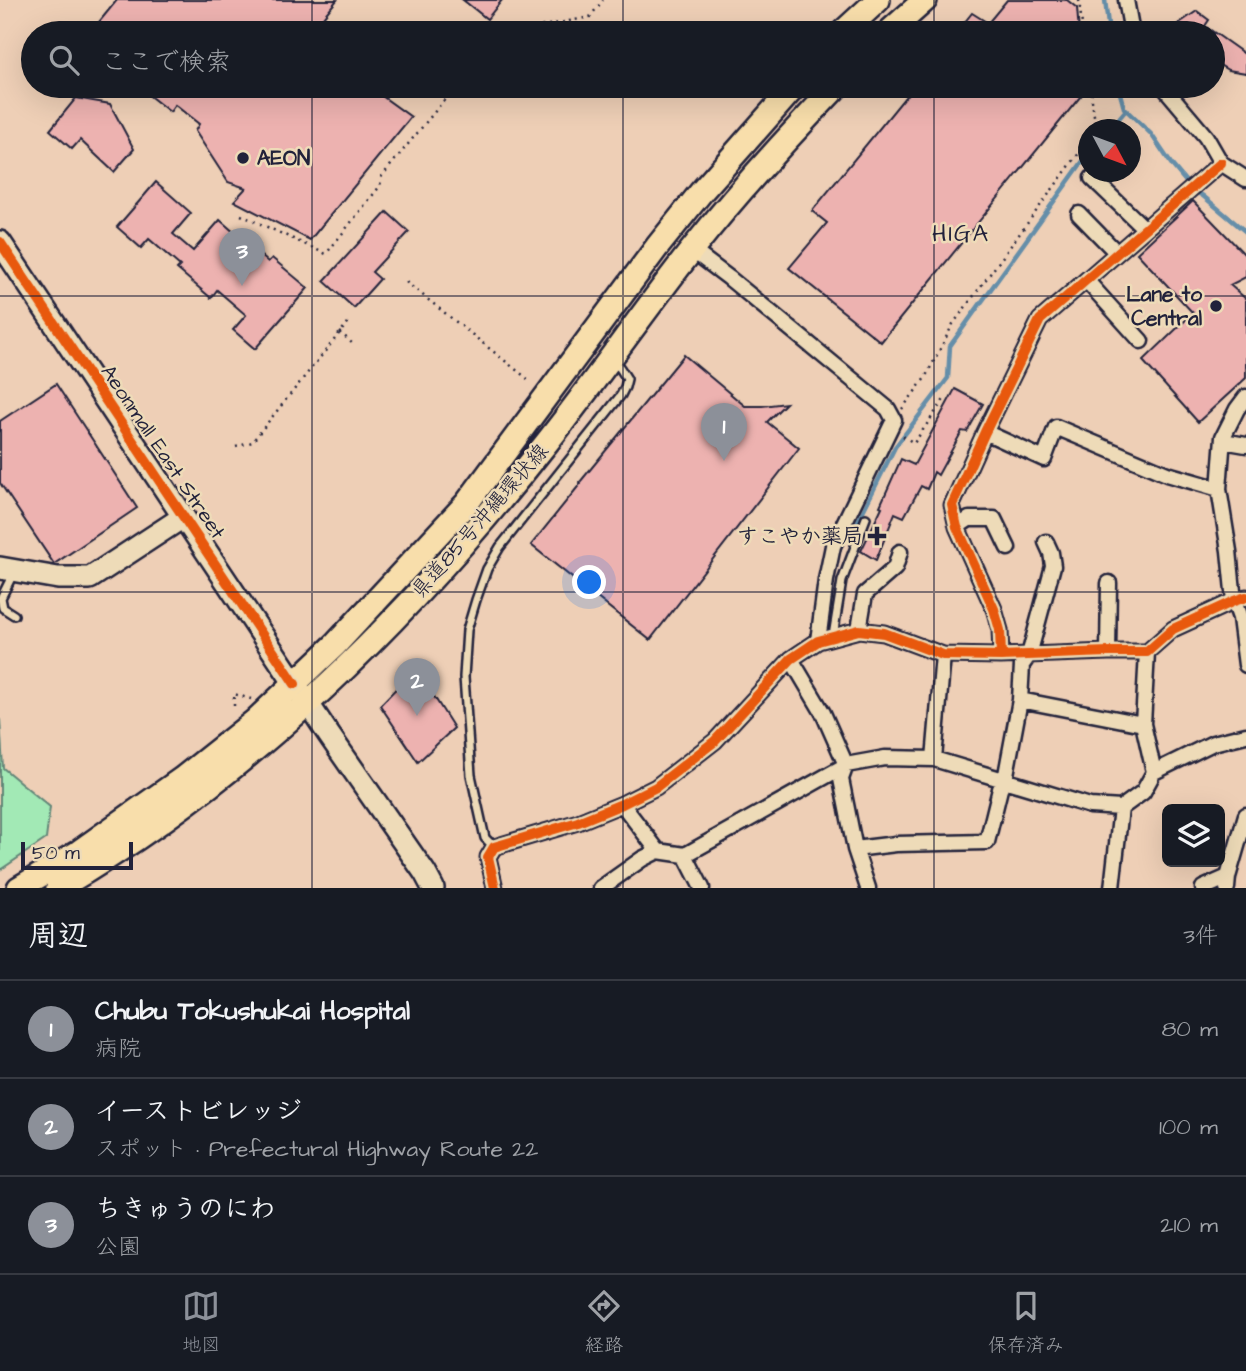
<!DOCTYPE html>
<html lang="ja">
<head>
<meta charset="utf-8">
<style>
  body { margin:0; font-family:"Architects Daughter","Klee One",sans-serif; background:#242831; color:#f1f3f6 }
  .controls { position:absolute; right:21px; bottom:21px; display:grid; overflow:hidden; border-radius:10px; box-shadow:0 7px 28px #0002 }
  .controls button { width:63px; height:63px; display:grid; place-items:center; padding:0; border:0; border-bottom:2px solid #363941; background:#171b24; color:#f1f3f6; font:35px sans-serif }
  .compass { position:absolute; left:1078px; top:119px; width:63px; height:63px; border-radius:50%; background:#171b24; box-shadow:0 7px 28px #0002; rotate:131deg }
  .scale { position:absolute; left:21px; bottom:18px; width:112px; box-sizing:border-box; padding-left:7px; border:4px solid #22223b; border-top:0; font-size:19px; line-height:24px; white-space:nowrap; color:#22223b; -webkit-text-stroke:5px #eedbb8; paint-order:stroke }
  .you { position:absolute; left:590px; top:583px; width:24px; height:24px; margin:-18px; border:5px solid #fff; border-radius:50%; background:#1a73e8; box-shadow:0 0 0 10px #1a73e833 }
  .badge { display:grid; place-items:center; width:46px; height:46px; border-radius:50%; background:#8c9099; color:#fff; font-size:23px; font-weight:700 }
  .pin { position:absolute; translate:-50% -58px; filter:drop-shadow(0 2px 4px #0008) }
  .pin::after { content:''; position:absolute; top:37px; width:24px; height:21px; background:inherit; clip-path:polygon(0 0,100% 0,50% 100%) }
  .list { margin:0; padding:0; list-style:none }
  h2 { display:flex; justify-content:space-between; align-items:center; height:91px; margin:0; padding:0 28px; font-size:30px }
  h2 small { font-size:23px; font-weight:400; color:#9ea1a6 }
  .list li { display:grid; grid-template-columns:46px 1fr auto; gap:21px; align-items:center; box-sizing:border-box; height:98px; padding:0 28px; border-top:2px solid #363941 }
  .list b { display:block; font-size:26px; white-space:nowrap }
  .list p { margin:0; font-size:23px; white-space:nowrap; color:#9ea1a6 }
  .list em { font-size:23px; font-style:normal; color:#9ea1a6 }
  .icon { flex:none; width:38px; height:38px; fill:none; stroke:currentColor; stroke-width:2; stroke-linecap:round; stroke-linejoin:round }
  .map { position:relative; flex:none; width:1246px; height:888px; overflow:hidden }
  .search { position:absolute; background:#171b24; box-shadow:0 7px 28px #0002; left:21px; right:21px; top:21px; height:77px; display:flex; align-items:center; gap:18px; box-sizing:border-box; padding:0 24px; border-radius:38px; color:#9ea1a6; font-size:26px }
  .sheet { height:385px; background:#171b24 }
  nav { display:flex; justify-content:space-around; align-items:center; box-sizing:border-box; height:98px; border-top:2px solid #363941; background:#171b24; font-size:19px; color:#9ea1a6 }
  nav a { display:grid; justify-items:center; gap:4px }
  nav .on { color:#8c9099 }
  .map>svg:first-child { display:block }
  .green { fill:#a2e9b5; stroke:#628678; stroke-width:2 }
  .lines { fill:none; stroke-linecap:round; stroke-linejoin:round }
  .stream { stroke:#658ea9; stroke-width:4.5 }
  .building { fill:#edb2b0; stroke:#22223b; stroke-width:2 }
  .lane-casing { stroke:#22223b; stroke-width:12 }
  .street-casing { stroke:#22223b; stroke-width:19 }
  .secondary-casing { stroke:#22223b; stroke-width:26 }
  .primary-casing { stroke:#22223b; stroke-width:28 }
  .path { stroke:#22223b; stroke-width:2.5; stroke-dasharray:2 5; stroke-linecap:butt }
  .lane { stroke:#eedbb8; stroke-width:7 }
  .street { stroke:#eedbb8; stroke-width:14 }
  .secondary { stroke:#eedbb8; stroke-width:21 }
  .primary { stroke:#f8deab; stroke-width:23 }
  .cycleway-casing { stroke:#eedbb8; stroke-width:15 }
  .cycleway { stroke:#e8590c; stroke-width:10 }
  .grid { fill:none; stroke:#22223b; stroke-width:2; stroke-opacity:0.55 }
  .poi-dot { fill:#22223b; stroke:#eedbb8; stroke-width:2.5 }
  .labels { text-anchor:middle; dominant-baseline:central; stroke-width:5; stroke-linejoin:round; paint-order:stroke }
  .poi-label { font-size:21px; font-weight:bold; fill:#22223b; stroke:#eedbb8; text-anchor:end }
  .street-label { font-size:21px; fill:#22223b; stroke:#eedbb8 }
  .quarter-label { font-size:24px; letter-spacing:2px; fill:#22223b; stroke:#eedbb8 }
</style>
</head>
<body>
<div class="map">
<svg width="1246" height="888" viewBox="0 0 1246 888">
  <rect width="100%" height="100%" fill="#eecfb6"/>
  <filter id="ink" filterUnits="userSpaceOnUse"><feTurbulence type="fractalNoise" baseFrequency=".0143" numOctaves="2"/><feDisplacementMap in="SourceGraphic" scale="14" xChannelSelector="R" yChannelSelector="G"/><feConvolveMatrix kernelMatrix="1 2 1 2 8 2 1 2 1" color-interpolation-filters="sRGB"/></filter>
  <g filter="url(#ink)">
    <path class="green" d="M0 719 3 768 50 807 46 839 0 870Z"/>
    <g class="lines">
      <path class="stream" d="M1105 0 1109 33
        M1118 86 1124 108 1151 134 1172 165 1192 189 1203 196 1246 232
        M1109 130 1126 110
        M858 521 895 447 948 378 950 346 1088 154"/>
    </g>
    <path class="building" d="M117 0H337L310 33H90Z
      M463 0H502L487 19Z
      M1007 0H1067L1077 8 1079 33H956L972 13 988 23Z
      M1197 11 1209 20 1205 26 1246 55V73L1228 70 1213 61V33H1186L1178 24Z
      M137 86H368L411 117 310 240 234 201 246 188 228 182 195 131 199 124 175 105 170 112Z
      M914 86H1089L881 342 789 268 827 223 812 211Z
      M76 98 110 104 134 149 114 172 80 140 72 149 50 130Z
      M156 182 191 213 173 234 193 251 220 220 268 262 272 258 308 288 255 349 233 330 246 315 217 290 211 298 177 269 180 266 149 239 141 248 117 227Z
      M1193 201 1246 256V277L1230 285 1246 299V378L1198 422 1143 361 1193 313 1137 253Z
      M387 212 409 232 372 272 380 279 354 308 324 281Z
      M684 355 745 406H762L786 403 767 422 799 448 650 640 531 545 581 483 580 482Z
      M56 384 137 508 54 564 0 483V421Z
      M955 389 983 404 967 432 962 431 938 475 934 472 927 489 921 486 904 517 895 513 876 560 861 551 882 507 880 506 901 459 914 465Z
      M416 668 454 728 418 762 380 705Z"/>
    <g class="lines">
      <defs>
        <path id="lane" d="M14 572 1 598 3 608 14 615
          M833 636 842 581 866 518
          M494 847 485 838 471 775 464 677 467 630 476 600 487 569 500 547 621 395 625 387 627 379 620 368 613 362"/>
        <path id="street" d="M1126 0 1132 33
          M1163 86 1206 137 1221 163 1246 179
          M1092 178 1145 229
          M1079 214 1117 253
          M692 250 729 278 888 409 894 420 833 546 826 580 818 641
          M1086 280 1141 341
          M985 432 1044 459 1056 427 1167 474 1219 489 1223 437 1237 409 1246 397
          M1223 441 1246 445
          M1219 489 1229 551 1234 601 1240 618 1246 665
          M957 527 969 519H994L1008 548
          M859 630 865 594 895 568 900 552
          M1108 652 1109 583
          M1001 656 1000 630 994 609 957 527 952 505 985 432 1040 320 1221 163
          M791 659 823 713 846 765 841 779 855 849 868 888
          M1020 700 1143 724
          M934 759 943 655
          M1154 772 1213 743 1246 735
          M622 804 658 851
          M855 849 896 844 987 842 1000 789 1005 780 1020 700 1022 665 1029 655 1053 566 1051 553 1046 542
          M685 855 702 888
          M495 888 488 857 494 847 578 822 622 804 656 787 715 741 791 659 818 641 859 630 884 633 943 655 1001 656 1108 652H1147L1173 629 1234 601 1246 597
          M601 888 642 859 658 851 685 855 846 765 885 758 934 759 1090 806 1121 808 1143 792 1154 772 1143 724 1147 652
          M1112 888 1121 808
          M1203 888 1228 877
          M1227 888 1228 877 1246 815"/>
        <path id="secondary" d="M0 242 329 735 425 873 433 888
          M0 568 58 578H90L183 517"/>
        <path id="primary" d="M842 33 878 0
          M888 33 925 0
          M19 888 79 852 182 779 255 721 335 645 467 503 657 247 702 191 795 86
          M58 888C253 774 409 618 548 441 597 379 642 313 691 251 737 193 786 139 837 86"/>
      </defs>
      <use href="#lane" class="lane-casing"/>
      <use href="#street" class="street-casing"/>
      <use href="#secondary" class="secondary-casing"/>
      <use href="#primary" class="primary-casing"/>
      <path class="path" d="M1079 0 1083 33
        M507 33 590 17 603 0
        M1090 86 1096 130
        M241 215 326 254 380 186 382 176 450 93
        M406 282 529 380
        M340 332 355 346
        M902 409 925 378 953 324 1088 141
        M903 436 914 443 945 398
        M236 447 252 442 351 319
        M234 706V694L251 699"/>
      <use href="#lane" class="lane"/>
      <use href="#street" class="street"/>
      <use href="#secondary" class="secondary"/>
      <use href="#primary" class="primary"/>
      <defs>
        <path id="cycleway" d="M0 242 295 684
          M1001 656 1000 630 994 609 957 527 952 505 985 432 1040 320 1221 163
          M495 888 488 857 494 847 578 822 622 804 656 787 715 741 791 659 818 641 859 630 884 633 943 655 1001 656 1108 652H1147L1173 629 1234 601 1246 597"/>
      </defs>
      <use href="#cycleway" class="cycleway-casing"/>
      <use href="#cycleway" class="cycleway"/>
    </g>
  </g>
  <path class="grid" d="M312 0V33M623 0V33M934 0V33M312 86V888M623 86V888M934 86V888M0 296H1246M0 592H1246"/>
  <g class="poi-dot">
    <circle cx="243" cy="158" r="7"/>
    <circle cx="1216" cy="306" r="7"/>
    <path d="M873.5 525.5h7v7h7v7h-7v7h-7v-7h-7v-7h7z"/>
  </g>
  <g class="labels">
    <g class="poi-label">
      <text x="257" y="158" text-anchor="start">AEON</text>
      <text x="1202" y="294">Lane to<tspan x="1202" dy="24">Central</tspan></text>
      <text x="863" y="536">すこやか薬局</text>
    </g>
    <g class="street-label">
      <text transform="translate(163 452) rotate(56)">Aeonmall East Street</text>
      <text transform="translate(480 521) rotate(-49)">県道85号沖縄環状線</text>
    </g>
    <g class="quarter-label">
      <text x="961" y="234">HIGA</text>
    </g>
  </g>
</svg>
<div class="controls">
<button><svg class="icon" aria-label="layers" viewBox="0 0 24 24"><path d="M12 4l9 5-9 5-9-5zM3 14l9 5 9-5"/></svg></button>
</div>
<svg class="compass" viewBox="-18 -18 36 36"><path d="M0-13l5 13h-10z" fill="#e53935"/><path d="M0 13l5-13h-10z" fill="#9ea1a6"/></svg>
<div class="scale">50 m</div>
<div class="you"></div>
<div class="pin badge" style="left:724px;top:461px">1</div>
<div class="pin badge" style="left:417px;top:716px">2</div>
<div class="pin badge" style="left:242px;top:286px">3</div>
<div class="search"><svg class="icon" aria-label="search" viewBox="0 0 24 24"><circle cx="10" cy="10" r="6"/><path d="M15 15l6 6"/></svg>ここで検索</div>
</div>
<section class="sheet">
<h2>周辺<small>3件</small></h2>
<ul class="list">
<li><span class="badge">1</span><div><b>Chubu Tokushukai Hospital</b><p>病院</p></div><em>80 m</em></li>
<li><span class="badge">2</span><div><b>イーストビレッジ</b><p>スポット · Prefectural Highway Route 22</p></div><em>100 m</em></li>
<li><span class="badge">3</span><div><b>ちきゅうのにわ</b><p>公園</p></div><em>210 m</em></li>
</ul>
</section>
<nav>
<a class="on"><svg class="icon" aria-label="map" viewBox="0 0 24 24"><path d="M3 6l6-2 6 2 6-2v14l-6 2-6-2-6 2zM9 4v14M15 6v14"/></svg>地図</a>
<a><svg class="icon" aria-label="directions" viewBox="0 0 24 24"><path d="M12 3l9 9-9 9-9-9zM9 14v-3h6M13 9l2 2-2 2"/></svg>経路</a>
<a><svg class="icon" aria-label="saved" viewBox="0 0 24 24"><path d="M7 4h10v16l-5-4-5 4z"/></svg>保存済み</a>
</nav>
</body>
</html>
